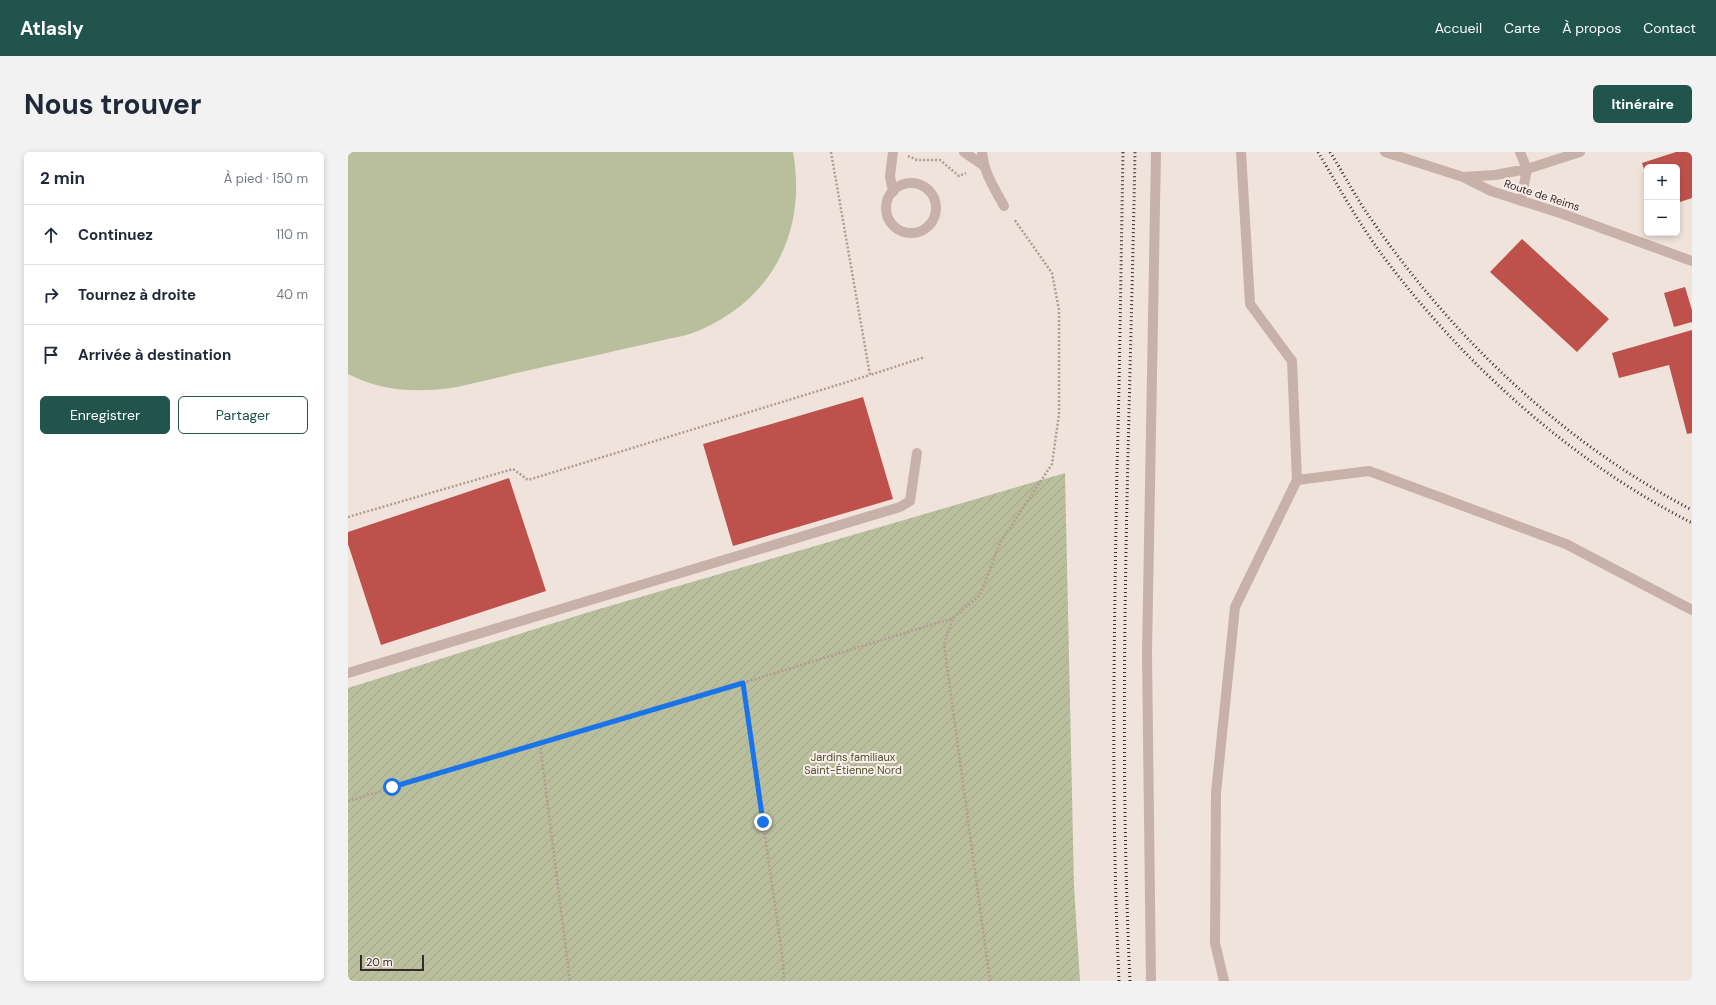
<!DOCTYPE html>
<html lang="fr">
<head>
<meta charset="utf-8">
<style>
  body { margin:0; font-family:"DM Sans",sans-serif; background:#f2f2f3; color:#1f2937 }
  .controls { position:absolute; right:12px; top:12px; display:grid; overflow:hidden; border-radius:6px; box-shadow:0 2px 6px #0003 }
  .controls button { width:36px; height:36px; display:grid; place-items:center; padding:0; border:0; border-bottom:1px solid #e0e1e3; background:#fff; color:#1f2937; font:20px sans-serif }
  .scale { position:absolute; left:12px; bottom:10px; width:64px; box-sizing:border-box; padding-left:4px; border:2px solid #352a28; border-top:0; font-size:11px; line-height:14px; white-space:nowrap; color:#352a28; -webkit-text-stroke:3px #f8ede8; paint-order:stroke }
  .stop { position:absolute; width:12px; height:12px; margin:-9px; border:3px solid #1a73e8; border-radius:50%; background:#fff }
  .stop.end { background:#1a73e8; border-color:#fff; box-shadow:0 1px 4px #0008 }
  .list { margin:0; padding:0; list-style:none }
  h2 { display:flex; justify-content:space-between; align-items:center; height:52px; margin:0; padding:0 16px; font-size:17px }
  h2 small { font-size:13px; font-weight:400; color:#747a83 }
  .list li { display:grid; grid-template-columns:26px 1fr auto; gap:12px; align-items:center; box-sizing:border-box; height:60px; padding:0 16px; border-top:1px solid #e0e1e3 }
  .list b { display:block; font-size:15px; white-space:nowrap }
  .list em { font-size:13px; font-style:normal; color:#747a83 }
  .actions { display:flex; gap:8px; padding:12px 16px }
  .actions a { flex:1; padding:9px 0; border:1px solid #20544d; border-radius:6px; text-align:center; font-size:14px; color:#20544d }
  .actions .main { background:#20544d; color:#fff }
  .icon { flex:none; width:22px; height:22px; fill:none; stroke:currentColor; stroke-width:2; stroke-linecap:round; stroke-linejoin:round }
  .map { position:relative; flex:none; width:1344px; height:829px; overflow:hidden; border-radius:6px }
  header { display:flex; align-items:center; gap:24px; box-sizing:border-box; height:56px; padding:0 20px; background:#20544d; color:#fff }
  header strong { font-size:19px }
  nav { display:flex; gap:22px; margin-inline-start:auto; font-size:14px }
  .intro { display:flex; align-items:center; justify-content:space-between; box-sizing:border-box; height:96px; padding:0 24px }
  h1 { margin:0; font-size:28px }
  .button { padding:10px 18px; border-radius:6px; background:#20544d; color:#fff; font-size:14px; font-weight:700 }
  main { display:flex; gap:24px; padding:0 24px }
  aside { flex:1; background:#fff; border-radius:6px; box-shadow:0 2px 6px #0003 }
  .map>svg:first-child { display:block }
  .green { fill:#b9be9d }
  .garden { fill:url(#garden-furrows) }
  .building { fill:#be514c }
  .lines { fill:none; stroke-linecap:round; stroke-linejoin:round }
  .path { stroke:#b39a93; stroke-width:2.5; stroke-dasharray:2 2; stroke-linecap:butt }
  .minor { stroke:#c8b1a8; stroke-width:10 }
  .rail { stroke:#352a28; stroke-width:3; stroke-dasharray:1 3; stroke-linecap:butt }
  .route { stroke:#1a73e8; stroke-width:5 }
  .labels { text-anchor:middle; dominant-baseline:central; stroke-width:4; stroke-linejoin:round; paint-order:stroke }
  .street-label { font-size:11px; fill:#352a28; stroke:#f8ede8 }
  .park-label { font-size:11px; fill:#4b522d; stroke:#f8ede8 }
</style>
</head>
<body>
<header>
<strong>Atlasly</strong>
<nav><a>Accueil</a><a>Carte</a><a>À propos</a><a>Contact</a></nav>
</header>
<div class="intro"><h1>Nous trouver</h1><a class="button">Itinéraire</a></div>
<main>
<aside>
<h2>2 min<small>À pied · 150 m</small></h2>
<ul class="list">
<li><svg class="icon" aria-label="ahead" viewBox="0 0 24 24"><path d="M12 20V5M6 11l6-6 6 6"/></svg><div><b>Continuez</b></div><em>110 m</em></li>
<li><svg class="icon" aria-label="right" viewBox="0 0 24 24"><path d="M7 20v-9h11M14 6l5 5-5 5"/></svg><div><b>Tournez à droite</b></div><em>40 m</em></li>
<li><svg class="icon" aria-label="arrive" viewBox="0 0 24 24"><path d="M6 21V4h12l-3 4 3 4H6"/></svg><div><b>Arrivée à destination</b></div></li>
</ul>
<div class="actions"><a class="main">Enregistrer</a><a>Partager</a></div>
</aside>
<div class="map">
<svg width="1344" height="829" viewBox="0 0 1344 829">
  <defs>
    <pattern id="garden-furrows" width="10" height="10" patternUnits="userSpaceOnUse"><rect width="10" height="10" fill="#b9be9d"/><path d="M-1 1l2-2M0 10L10 0M9 11l2-2" fill="none" stroke="#a0a387"/></pattern>
  </defs>
  <rect width="100%" height="100%" fill="#f0e3dc"/>
  <path class="green" d="M0 0H445C460 83 421 153 342 182 332 185 322 186 312 189 292 193 271 198 250 203 203 213 156 224 109 235 71 241 34 240 0 222Z"/>
  <path class="garden" d="M717 321 726 734 732 829H0V536L241 460Z"/>
  <path class="building" d="M1328 0H1344V46L1329 51V15H1299V26L1294 11Z
    M1174 87 1261 167 1229 200 1142 120Z
    M1337 135 1344 158V170L1326 175 1316 141Z
    M1344 178V281L1339 282 1321 213 1271 226 1264 201Z
    M515 245 545 347 385 394 355 292Z
    M161 326 198 439 33 493 0 392V380Z"/>
  <g class="lines">
    <path class="path" d="M483 0 522 223 577 205
      M560 4 569 8H592L611 24 618 21
      M0 365 165 317 180 328 522 223
      M395 531 605 466
      M192 592 222 829
      M0 649 395 531 435 809 436 829
      M642 829 596 492 605 466 632 443 652 391 704 312 711 262V158L704 121 666 67"/>
    <path class="minor" d="M616 0 635 13
      M634 0C636 22 646 35 656 54
      M1037 0 1115 25 1143 39 1215 62 1344 109
      M1172 0 1179 17 1173 49
      M1115 25 1147 23 1179 17 1232 0
      M538 56a25 25 0 1 1 50 0a25 25 0 1 1-50 0Z
      M545 40 542 24 545 0
      M949 328 1021 319 1218 392 1344 458
      M0 521 552 355 562 349 569 301
      M803 829 799 501 808 0
      M876 829 867 791 868 641 887 455 949 328 944 209 902 152 893 0"/>
    <path class="rail" d="M970 0C990 34 1009 68 1032 100 1114 211 1221 308 1344 371
      M982 0C996 22 1008 46 1023 67 1106 187 1214 290 1344 358
      M771 829C763 658 766 487 769 317 772 211 773 106 775 0
      M782 829C769 553 782 276 787 0"/>
  </g>
  <g class="lines">
    <path class="route" d="M44 635 395 531 415 670"/>
  </g>
  <g class="labels">
    <g class="street-label">
      <text transform="translate(1194 43) rotate(18)">Route de Reims</text>
    </g>
    <g class="park-label">
      <text x="505" y="605">Jardins familiaux<tspan x="505" dy="13">Saint-Étienne Nord</tspan></text>
    </g>
  </g>
</svg>
<div class="controls">
<button>+</button>
<button>−</button>
</div>
<div class="scale">20 m</div>
<div class="stop" style="left:44px;top:635px"></div>
<div class="stop end" style="left:415px;top:670px"></div>
</div>
</main>
</body>
</html>
